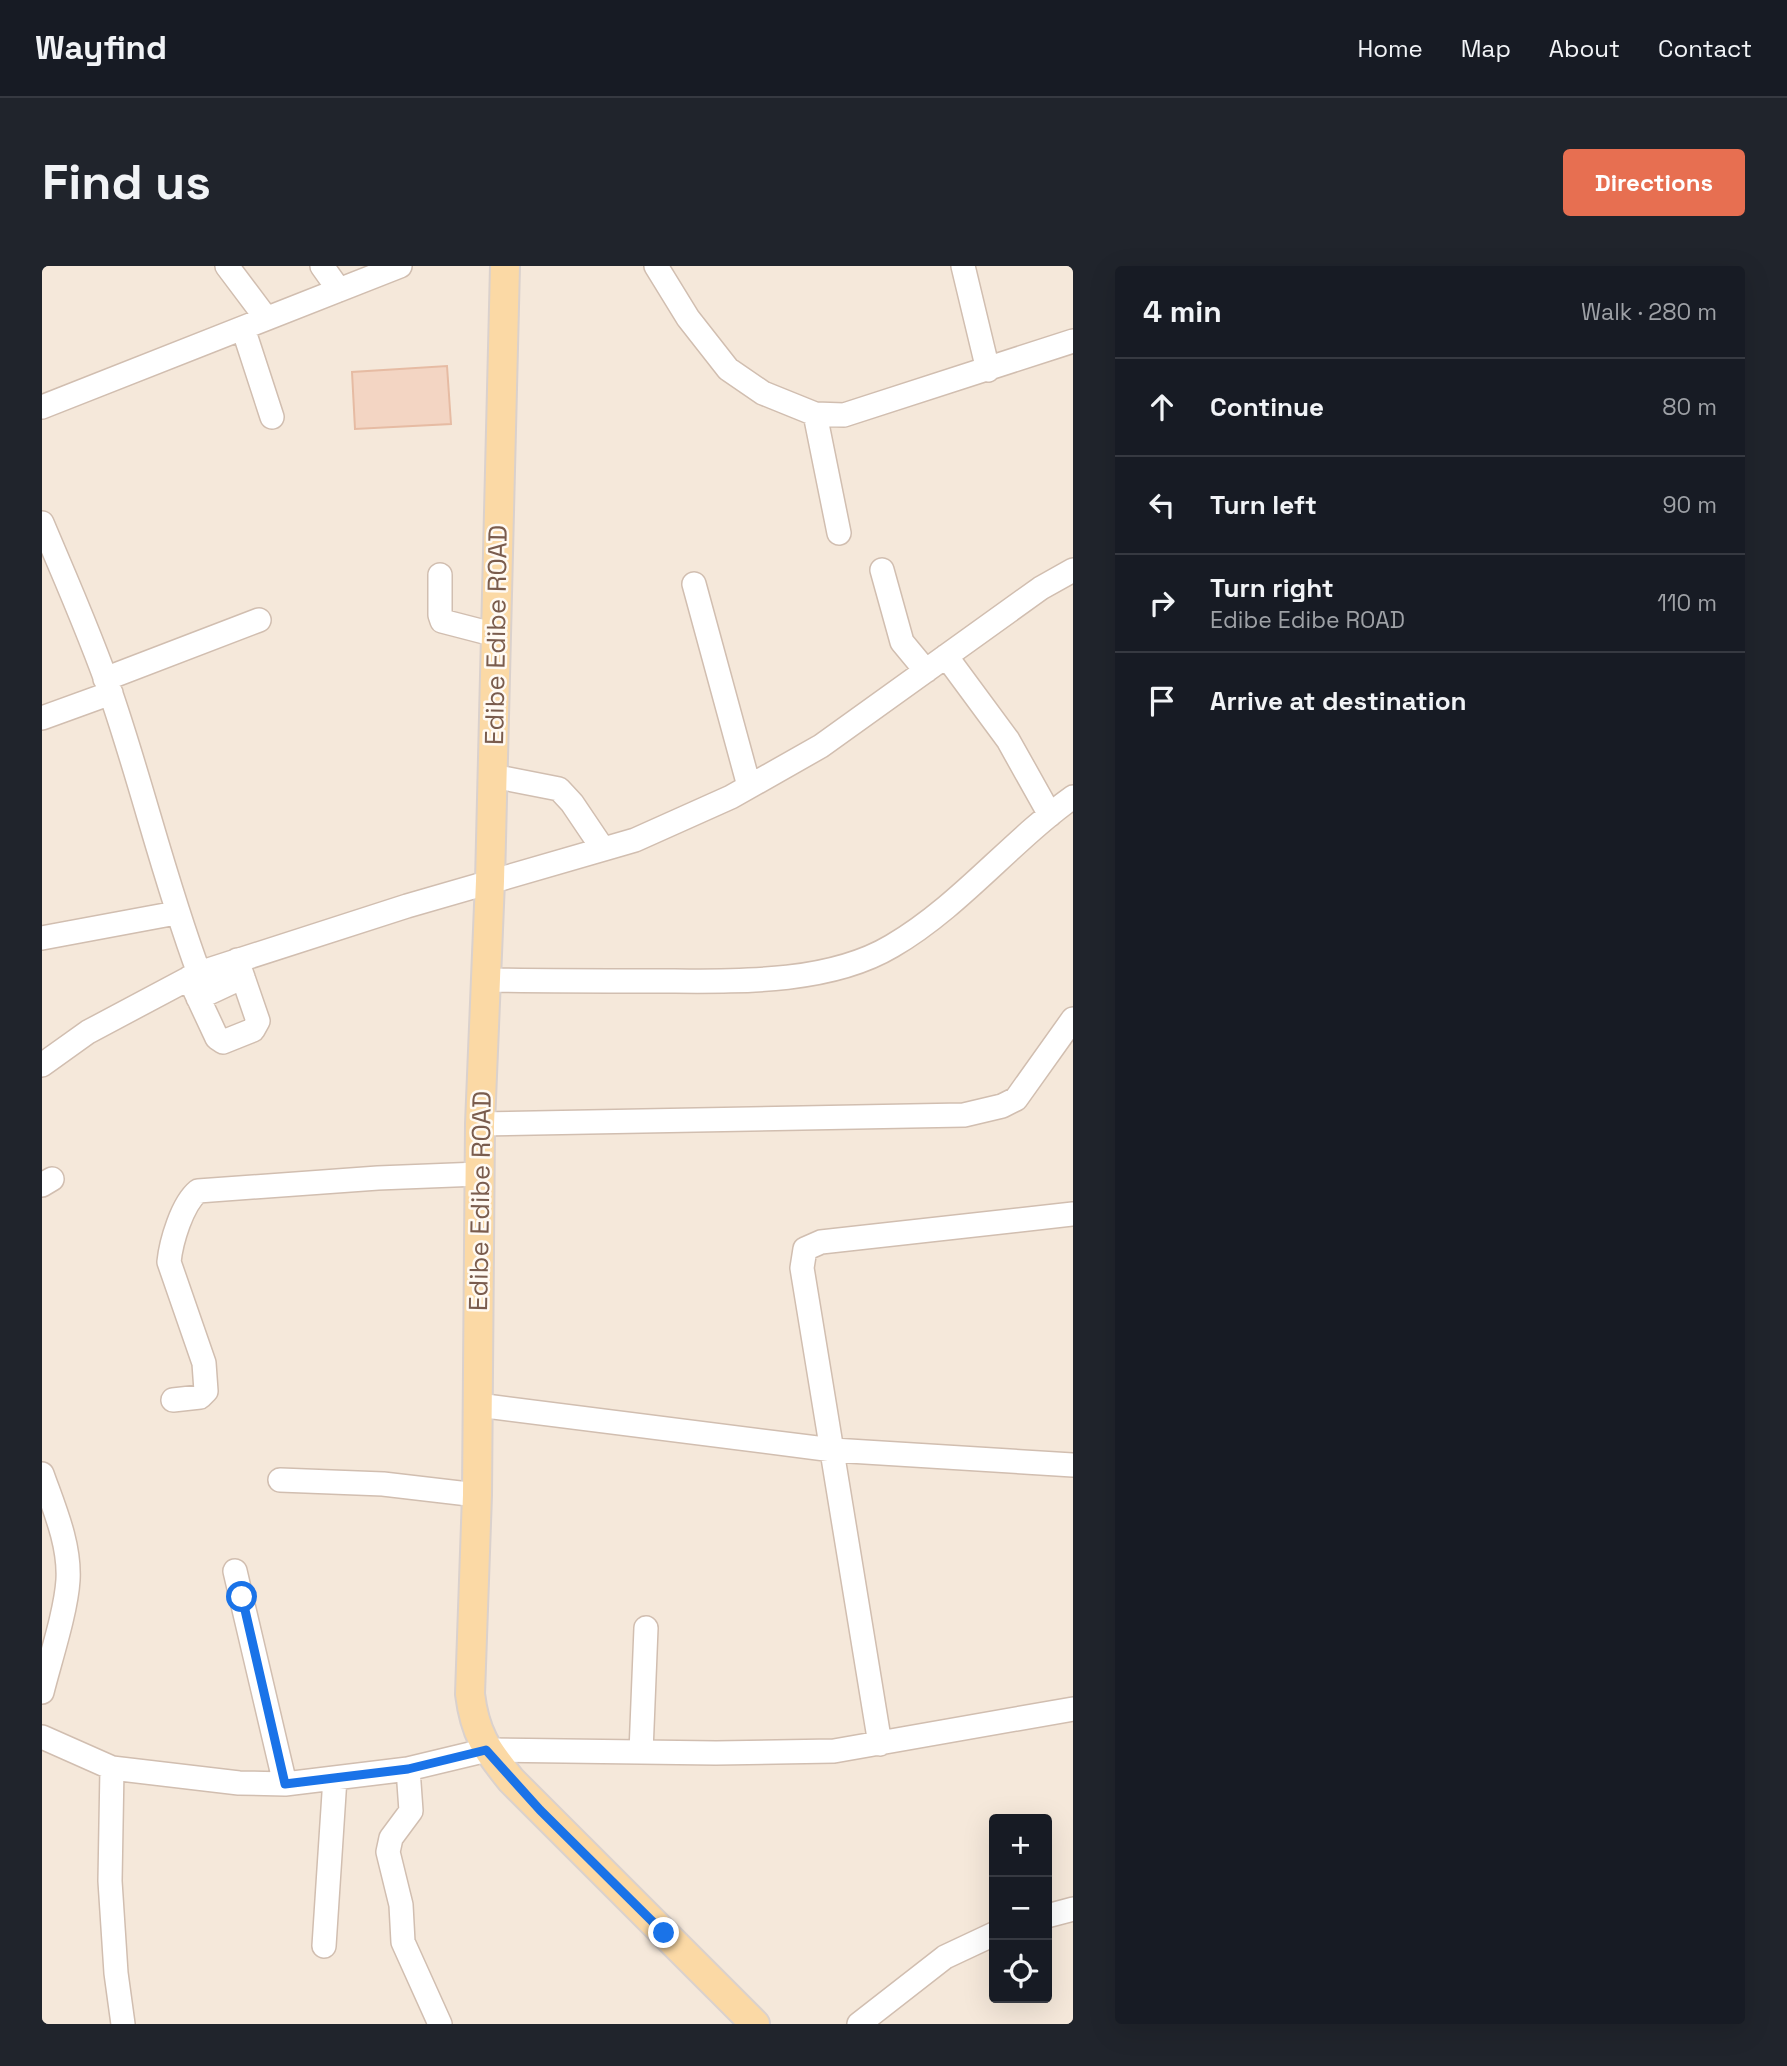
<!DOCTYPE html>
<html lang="en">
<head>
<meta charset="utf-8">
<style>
  body { margin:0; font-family:"Space Grotesk",sans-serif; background:#20242c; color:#f1f3f6 }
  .controls { position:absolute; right:21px; bottom:21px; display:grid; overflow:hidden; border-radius:7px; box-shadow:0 7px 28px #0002 }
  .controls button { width:63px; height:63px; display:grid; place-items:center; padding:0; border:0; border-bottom:2px solid #363941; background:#171b24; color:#f1f3f6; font:35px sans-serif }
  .stop { position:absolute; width:21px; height:21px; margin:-16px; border:5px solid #1a73e8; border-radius:50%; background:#fff }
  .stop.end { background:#1a73e8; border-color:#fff; box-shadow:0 2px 7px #0008 }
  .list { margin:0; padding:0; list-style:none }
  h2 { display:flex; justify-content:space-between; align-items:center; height:91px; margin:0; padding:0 28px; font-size:30px }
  h2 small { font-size:23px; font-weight:400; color:#9ea1a6 }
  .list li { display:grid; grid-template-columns:46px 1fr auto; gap:21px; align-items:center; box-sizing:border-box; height:98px; padding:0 28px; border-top:2px solid #363941 }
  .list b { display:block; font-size:26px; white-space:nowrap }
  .list p { margin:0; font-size:23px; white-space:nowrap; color:#9ea1a6 }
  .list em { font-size:23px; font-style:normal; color:#9ea1a6 }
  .icon { flex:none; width:38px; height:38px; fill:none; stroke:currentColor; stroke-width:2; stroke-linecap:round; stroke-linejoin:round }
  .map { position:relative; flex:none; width:1031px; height:1758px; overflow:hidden; border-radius:7px }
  header { display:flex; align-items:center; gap:42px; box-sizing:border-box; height:98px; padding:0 35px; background:#171b24; border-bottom:2px solid #363941 }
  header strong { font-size:33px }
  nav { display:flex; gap:38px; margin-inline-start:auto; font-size:24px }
  .intro { display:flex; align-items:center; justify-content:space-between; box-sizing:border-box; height:168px; padding:0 42px }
  h1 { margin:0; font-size:49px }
  .button { padding:18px 32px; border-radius:7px; background:#e76f51; color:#fff; font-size:24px; font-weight:700 }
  main { display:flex; gap:42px; padding:0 42px }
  aside { flex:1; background:#171b24; border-radius:7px; box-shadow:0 7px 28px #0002 }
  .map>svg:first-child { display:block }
  .residential { fill:#f5e8da; fill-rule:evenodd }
  .building { fill:#f3d5c3; stroke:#e6bba3; stroke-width:2 }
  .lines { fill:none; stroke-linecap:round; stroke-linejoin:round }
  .minor-casing { stroke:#d1beb0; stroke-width:26 }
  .major-casing { stroke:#dad1cd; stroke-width:32 }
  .minor { stroke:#fff; stroke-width:23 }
  .major { stroke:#fbd9a5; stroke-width:28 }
  .route { stroke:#1a73e8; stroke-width:9 }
  .labels { text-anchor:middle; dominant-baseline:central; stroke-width:5; stroke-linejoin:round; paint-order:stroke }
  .street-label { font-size:26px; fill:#7a5c4d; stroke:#fffaf3 }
</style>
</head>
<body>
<header>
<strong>Wayfind</strong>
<nav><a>Home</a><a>Map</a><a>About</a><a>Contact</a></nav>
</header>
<div class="intro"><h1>Find us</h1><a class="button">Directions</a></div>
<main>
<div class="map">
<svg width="1031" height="1758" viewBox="0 0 1031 1758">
  <rect width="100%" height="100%" fill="#fdf6ec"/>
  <path class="residential" d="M0 0H1031V1758H0ZM952 1553H1005V1732H952Z"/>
  <path class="building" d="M405 100 409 158 313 163 310 106Z"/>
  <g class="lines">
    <defs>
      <path id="minor" d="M185 0 224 52
        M280 0 297 24
        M614 0 646 52 686 103 721 127 773 148 802 149 1031 75
        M921 0 946 104
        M201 62 230 151
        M0 141 358 0
        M773 148 797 267
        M0 257C24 314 50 372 70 431 101 522 123 616 157 707
        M840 304 860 376 884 405
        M398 309V349L400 355 454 369
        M652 318 707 520
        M904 390 966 474 1008 549
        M63 413 217 354
        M0 452 69 427
        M451 510 517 523 530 537 561 583
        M0 672 134 647
        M147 712 175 772 181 776 211 764 216 755 195 694
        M444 714C500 715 555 715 610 715 685 715 783 720 850 680 917 641 968 576 1031 531
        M156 732 201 711
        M0 799 46 766 157 707 365 640 593 574 689 531 779 480 999 322 1031 304
        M438 858 922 849 960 840 974 833 1031 753
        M0 919 10 913
        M131 1134 158 1131 164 1125 162 1097 127 996C129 976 140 938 156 925L336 912 437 908
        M436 1139 791 1184 1031 1199
        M0 1208C12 1242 28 1278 26 1314 24 1346 8 1394 0 1426
        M238 1214 341 1218 435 1229
        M193 1305 243 1518
        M0 1471 70 1502 197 1517 243 1518 366 1503 445 1484 674 1487 792 1485 1031 1443
        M838 1478 760 1002 763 983 779 976 1031 948
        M599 1486 604 1362
        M70 1502 68 1615 74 1707 81 1758
        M366 1503 369 1545 349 1572 346 1586 359 1639 361 1676 398 1758
        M1005 1650 1031 1643
        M282 1680 293 1512
        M817 1758 903 1691 952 1668"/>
      <path id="major" d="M463 0 448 615 438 858 435 1229 428 1428C433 1468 444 1483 469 1514L713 1758"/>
    </defs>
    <use href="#minor" class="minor-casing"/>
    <use href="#major" class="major-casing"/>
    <use href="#minor" class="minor"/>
    <use href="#major" class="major"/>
  </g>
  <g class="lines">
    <path class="route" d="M200 1331 243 1518 366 1503 444 1484 498 1544 622 1667"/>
  </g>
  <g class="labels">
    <g class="street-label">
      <text transform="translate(454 369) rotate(-89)">Edibe Edibe ROAD</text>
      <text transform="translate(438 935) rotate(-89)">Edibe Edibe ROAD</text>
    </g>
  </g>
</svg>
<div class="controls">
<button>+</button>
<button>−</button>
<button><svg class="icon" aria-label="locate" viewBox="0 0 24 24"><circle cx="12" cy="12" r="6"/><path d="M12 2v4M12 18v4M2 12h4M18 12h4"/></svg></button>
</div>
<div class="stop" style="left:200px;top:1331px"></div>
<div class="stop end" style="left:622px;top:1667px"></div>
</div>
<aside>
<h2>4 min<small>Walk · 280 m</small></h2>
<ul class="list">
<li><svg class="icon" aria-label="ahead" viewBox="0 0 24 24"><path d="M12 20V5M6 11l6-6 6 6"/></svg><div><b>Continue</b></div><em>80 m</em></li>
<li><svg class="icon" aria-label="left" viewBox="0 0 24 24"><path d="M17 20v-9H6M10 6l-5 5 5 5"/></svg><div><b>Turn left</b></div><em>90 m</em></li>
<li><svg class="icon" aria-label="right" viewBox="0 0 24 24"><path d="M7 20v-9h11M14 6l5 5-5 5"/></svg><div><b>Turn right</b><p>Edibe Edibe ROAD</p></div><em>110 m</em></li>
<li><svg class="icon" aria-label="arrive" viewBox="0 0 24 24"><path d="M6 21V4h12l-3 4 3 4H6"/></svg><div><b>Arrive at destination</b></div></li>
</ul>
</aside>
</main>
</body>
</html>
